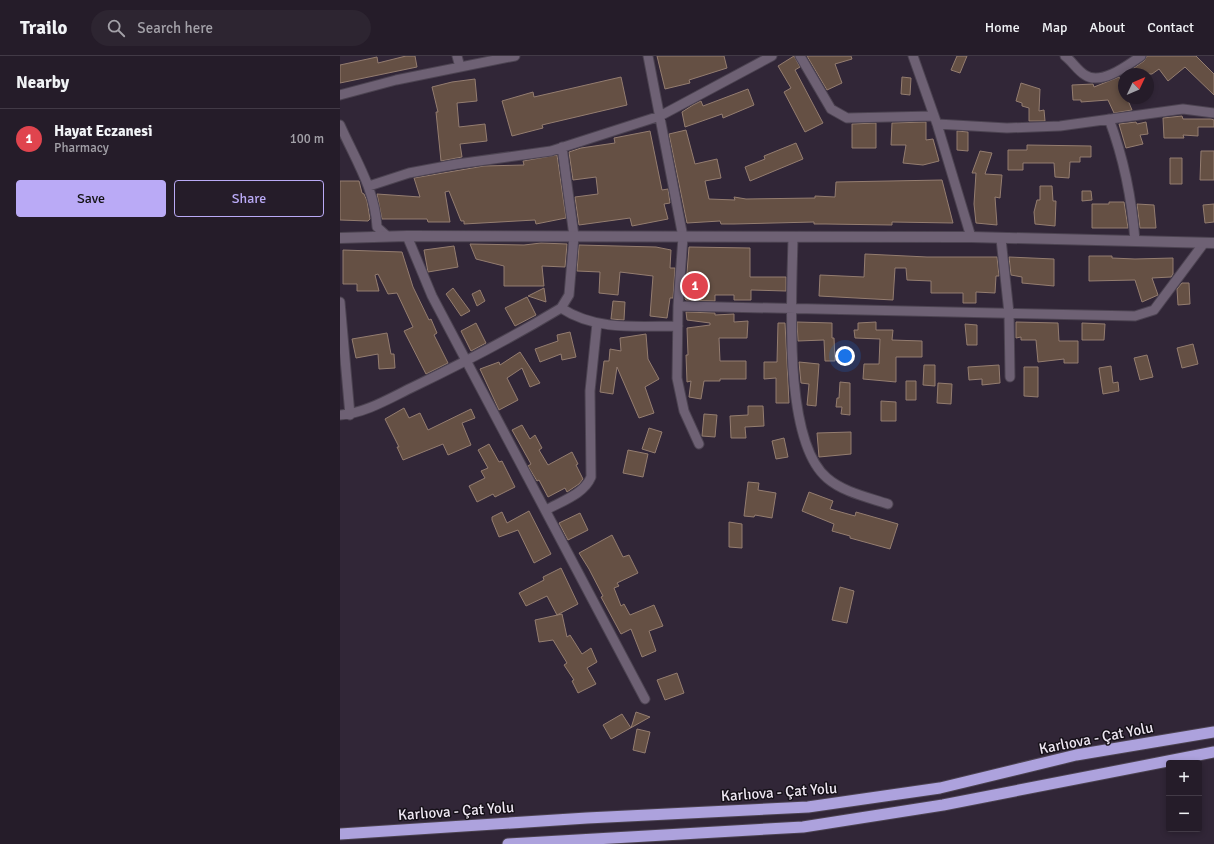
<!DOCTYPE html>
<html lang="en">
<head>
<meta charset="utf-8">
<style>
  body { margin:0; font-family:Signika,sans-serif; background:#2d2531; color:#f1f3f6 }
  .controls { position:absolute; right:12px; bottom:12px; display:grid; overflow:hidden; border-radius:4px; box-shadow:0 2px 6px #0003 }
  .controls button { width:36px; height:36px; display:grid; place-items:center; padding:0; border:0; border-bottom:1px solid #423a46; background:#251c29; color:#f1f3f6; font:20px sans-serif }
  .compass { position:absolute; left:778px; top:12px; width:36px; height:36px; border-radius:50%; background:#251c29; box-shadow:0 2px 6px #0003; rotate:46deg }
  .you { position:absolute; left:505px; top:300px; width:14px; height:14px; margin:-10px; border:3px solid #fff; border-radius:50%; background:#1a73e8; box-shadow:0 0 0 6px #1a73e833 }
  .badge { display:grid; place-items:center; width:26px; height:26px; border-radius:50%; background:#baaaf6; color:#fff; font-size:13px; font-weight:700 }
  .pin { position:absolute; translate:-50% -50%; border:2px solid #fff; box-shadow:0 1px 4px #0006 }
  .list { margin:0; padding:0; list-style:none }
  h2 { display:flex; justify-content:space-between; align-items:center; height:52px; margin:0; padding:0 16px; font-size:17px }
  h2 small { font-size:13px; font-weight:400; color:#a3a1a8 }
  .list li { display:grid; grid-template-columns:26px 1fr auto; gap:12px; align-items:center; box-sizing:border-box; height:60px; padding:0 16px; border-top:1px solid #423a46 }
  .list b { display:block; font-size:15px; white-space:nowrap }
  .list p { margin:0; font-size:13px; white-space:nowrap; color:#a3a1a8 }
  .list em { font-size:13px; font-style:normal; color:#a3a1a8 }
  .actions { display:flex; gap:8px; padding:12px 16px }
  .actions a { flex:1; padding:9px 0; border:1px solid #baaaf6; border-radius:4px; text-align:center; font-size:14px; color:#baaaf6 }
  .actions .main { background:#baaaf6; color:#111 }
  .icon { flex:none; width:22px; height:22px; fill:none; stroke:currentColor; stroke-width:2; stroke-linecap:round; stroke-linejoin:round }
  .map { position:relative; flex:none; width:874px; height:788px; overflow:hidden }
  header { display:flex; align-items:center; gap:24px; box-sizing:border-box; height:56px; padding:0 20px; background:#251c29; border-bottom:1px solid #423a46 }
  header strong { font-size:19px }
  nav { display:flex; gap:22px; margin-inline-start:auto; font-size:14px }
  .search { width:280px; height:36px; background:#2d2531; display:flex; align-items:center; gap:10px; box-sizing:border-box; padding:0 14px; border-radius:22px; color:#a3a1a8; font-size:15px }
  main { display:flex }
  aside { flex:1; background:#251c29 }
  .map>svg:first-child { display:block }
  .building { fill:#655044; stroke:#947d70 }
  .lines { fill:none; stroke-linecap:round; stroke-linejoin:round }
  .minor-casing { stroke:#4c4351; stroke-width:11 }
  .tertiary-casing { stroke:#4c4351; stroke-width:12 }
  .trunk-casing { stroke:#4c4351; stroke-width:13 }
  .minor { stroke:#6e6174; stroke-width:9 }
  .tertiary { stroke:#6e6174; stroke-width:10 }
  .trunk { stroke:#ada2dd; stroke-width:11 }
  .labels { text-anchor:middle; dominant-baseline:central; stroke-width:3; stroke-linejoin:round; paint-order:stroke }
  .street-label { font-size:15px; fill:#eee7f2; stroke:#161119 }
</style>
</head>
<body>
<header>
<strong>Trailo</strong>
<div class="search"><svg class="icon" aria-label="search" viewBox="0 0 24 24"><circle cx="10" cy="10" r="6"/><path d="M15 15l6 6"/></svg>Search here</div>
<nav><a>Home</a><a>Map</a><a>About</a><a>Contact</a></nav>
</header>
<main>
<aside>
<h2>Nearby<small></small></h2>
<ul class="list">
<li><span class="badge" style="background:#e0444e">1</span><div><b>Hayat Eczanesi</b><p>Pharmacy</p></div><em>100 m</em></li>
</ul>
<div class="actions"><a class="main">Save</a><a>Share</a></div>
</aside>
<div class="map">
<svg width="874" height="788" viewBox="0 0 874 788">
  <rect width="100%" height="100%" fill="#312637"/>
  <path class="building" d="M66 0H75L77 11 0 27V9L37 1 38 7Z
    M317 0H384L387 12 349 24 350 27 325 33Z
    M454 0 460 11 455 14 483 67 465 76 444 36 451 32 438 10Z
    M467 0H511L512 3 495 8 502 27 487 34Z
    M617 0H627L620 17 611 14Z
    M807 0H856L874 18V39L845 11 828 25 819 13 812 18H795L791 14 804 5Z
    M281 21 287 49 202 69 203 72 172 80 162 45 193 36 194 41Z
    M562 21 571 22 570 39 561 38Z
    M779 21 784 33V42H787L792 54 774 57 768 44 741 46V44H733L732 29 753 28 754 31Z
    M135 23 137 45 117 47 119 71 145 68 147 85 120 88 122 101 101 105 96 56H98L92 31 112 26Z
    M681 27 700 33 699 55 704 54 705 65H689V52L682 50V47L676 45Z
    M408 33 414 49 383 62 382 58 345 71 342 56 353 49 361 45 363 50Z
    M842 60 843 63H871L874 64V71H858V80L843 79 844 82H824L823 62Z
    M586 66V84L593 83 599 105 583 109 563 107 566 89H551L552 67Z
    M796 66 797 68 806 66 808 78 800 79 803 88 786 92 779 68Z
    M536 67V92H512V68Z
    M346 74 355 108 377 103 381 122 365 125 369 143 395 144 394 141 406 143 475 142V140L495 141 496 126 602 124 613 167 552 166V169L486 168H474V166L394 168H381L380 165 347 167 329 78Z
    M310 75 322 134 328 133 330 147 324 148 328 163 292 170 290 162 239 169 235 141 258 138 256 121 233 124 229 96 241 92 275 87 274 82Z
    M617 75 628 76V95L617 94Z
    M456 87 463 103 410 125 405 111 425 103 424 100Z
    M687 89 751 90V101H740V106H730L729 122 715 121 714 107H683V114H668V94H687Z
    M640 95 652 97 645 118 662 119 660 142 655 141 657 169 636 167 634 148 636 117H632Z
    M861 95H874V124H860Z
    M217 99 226 162 196 168 195 164 124 168V165H121L109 135 105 136 110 166H88L87 163H42L37 138 80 141 74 122 144 110 184 109 183 105Z
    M830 102H842V128H830Z
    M0 125H19L22 137 24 138 27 145 30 163 28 165 0 164Z
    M700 130H712L713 145H716L715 170 695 168 694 156 697 144H700Z
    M742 135H751L752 144 742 145Z
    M769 146H784L788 172H752V148H769Z
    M797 148 814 149 816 172H800Z
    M874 148V166L865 167 863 149Z
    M201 187 227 188 225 211 202 210 204 230H164V210L136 203 130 188 184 189Z
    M239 189 316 191 331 194 330 212H335L333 242H330L327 262 310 260 313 220 280 216 278 239 259 237 260 216 237 215Z
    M114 190 118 211 88 216 84 194Z
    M349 191 410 192V221H446V235L411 234V244H394V239H375V245L346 244 345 243Z
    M3 194 62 196 73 231 89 264 91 263 97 277 94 279 108 307 86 318 64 275 73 271 57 237 48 238 38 218 35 219 39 235H17V228H3Z
    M525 198 587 201H657L659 220H656L655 237 636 236V247H623V237H591V225L567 224 566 212H555L553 244 479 240 480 219 524 221Z
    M749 200H772V202L795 203 833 202V218L831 221 812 222 818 239 802 246 795 224 749 225Z
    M669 201 714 203V230L682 227V221L671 219Z
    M842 227H849L850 248 838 249 837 233Z
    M113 232 130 255 121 260 106 238Z
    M204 232 206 246 188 240Z
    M140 234 145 245 137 250 132 238Z
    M187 241 196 259 175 270 165 252Z
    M273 245 285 246 284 264 271 263Z
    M346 256 375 257V259L394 258V266L408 265 407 282H379L380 305H406V323H380V325H364L361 343 349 341 351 325 347 326 346 299H348L347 272 370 269V267L347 264Z
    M457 266 492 267V282H494L495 305H485L484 284 458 285Z
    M536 266V274H553L552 284 582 285V301H556V326L523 323 524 308H539L540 283 515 282 514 274H518V267Z
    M676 266 718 267 719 285H738V307H724V303L698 306 696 284H681V281L676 282Z
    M136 267 146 287 131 295 121 275Z
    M438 267H445L449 347H436V322L424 323V306H437Z
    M742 267 765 268 764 284H742Z
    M625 268 637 269V289H627Z
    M230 276 236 301 222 304 221 298 200 306 195 293 218 285 217 279Z
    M47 277 51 298H54L55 312 39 313 38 298 16 302 12 283Z
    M306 278 308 303 319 323 305 331 314 357 299 362 277 311 273 338 260 336 264 305H269L270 293 281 295 280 282Z
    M853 288 858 308 842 312 837 292Z
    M180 296 200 327 190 331 182 312 167 322 178 344 159 354 140 313 159 306 160 309Z
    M807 299 813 321 800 324 794 302Z
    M459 306 479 308 476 350 467 349 469 328 461 327Z
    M584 309H595V330L583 329Z
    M659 309 660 327 642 329V323L629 324 628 311Z
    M771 310 773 327 778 326 779 335 763 338 759 312Z
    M684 311H698V341L684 340Z
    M566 325H576V344H566Z
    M500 326 510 327V359L501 358 502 351H496L497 342H499Z
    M598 327 612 328 611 348 597 347Z
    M541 345 556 346V365H541Z
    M408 350H423L424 370 405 371 406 382H391L390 360 408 359Z
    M64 352 69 362 80 357 88 374 131 353 135 362 122 367 131 389 108 399 103 388 63 404 57 391H59L45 363Z
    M364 358 377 359 375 381 362 380Z
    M182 369 190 383 195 379 202 392 199 394 208 409 232 396 238 408 236 409 243 423 239 428 227 436 225 432 208 441 199 424 197 425 188 410 191 408 172 374Z
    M309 372 322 376 315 397 302 393Z
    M511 376V398L479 401 477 377Z
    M444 382 448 401 436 403 432 385Z
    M149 388 159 406 162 405 175 431 155 441 153 438 137 446 129 430 145 422 141 415 148 412 138 394Z
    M288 394 308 398 303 421 283 417Z
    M408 426 419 427 418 434 436 437 432 462 415 459 414 461 404 460Z
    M469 436 493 445 490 453 515 460 516 456 558 468 550 493 510 482V480L492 475 494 468 462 455Z
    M189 455 211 498 194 507 178 474 159 481 152 464V461L162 456 167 467Z
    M240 457 248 474 228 484 219 467Z
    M389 466 402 468V492L389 491Z
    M272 479 283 501 289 499 298 517 277 527 279 530 274 532 281 550 284 548 290 559 314 549 323 570 309 575 316 595 302 601 291 573 281 578 261 541 263 540 249 513 239 497Z
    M221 512 238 548 217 559 207 540 186 550 179 537 204 524 203 521Z
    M500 531 514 535 507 567 492 564Z
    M222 558 227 581 230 579 242 598 251 592 257 606 247 612 256 628 238 637 232 625 234 624 224 609 227 607 213 584 199 586 195 564Z
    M337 617 344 637 325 644 317 624Z
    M296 656 310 661 271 683 263 669 282 658 291 672Z
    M297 673 310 676 305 697 293 694Z"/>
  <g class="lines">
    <defs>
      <path id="minor" d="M117 0 120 11
        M308 0 343 181 338 250 337 322 344 355 359 388
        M460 0 491 53 507 62 593 60
        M573 0 597 68 631 181
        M725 0C732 5 737 14 745 19 761 30 788 9 801 0
        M0 39 56 24 175 0
        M769 63C784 103 792 143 795 185
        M597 68 667 72 720 70 843 53 874 57
        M0 69C15 103 35 133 37 171L47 180
        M29 130 69 117 117 108 211 95 320 60 432 0
        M67 180 92 240 305 643
        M453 181C452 238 442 384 487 422 503 436 527 441 548 448
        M661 183 669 257 670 321
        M0 246 10 359
        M338 250 795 260 814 254 864 187
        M221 252C256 275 297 270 338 270
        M0 359C26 357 50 342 73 331 123 307 173 281 221 252L229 239 234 180 222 91
        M206 454C222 445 244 438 251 421L250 335 257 267"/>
      <path id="tertiary" d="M0 182 67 180 631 181 874 187"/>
      <path id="trunk" d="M0 778 247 762 468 751 600 732 736 699 874 676
        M168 788 463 771 603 749 874 696"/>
    </defs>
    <use href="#minor" class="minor-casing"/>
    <use href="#tertiary" class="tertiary-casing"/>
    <use href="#trunk" class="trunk-casing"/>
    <use href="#minor" class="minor"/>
    <use href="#tertiary" class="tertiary"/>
    <use href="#trunk" class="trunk"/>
  </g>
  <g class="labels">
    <g class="street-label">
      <text transform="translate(756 682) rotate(-11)">Karlıova - Çat Yolu</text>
      <text transform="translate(439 736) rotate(-4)">Karlıova - Çat Yolu</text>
      <text transform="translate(116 755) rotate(-4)">Karlıova - Çat Yolu</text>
    </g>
  </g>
</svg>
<div class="controls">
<button>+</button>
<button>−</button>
</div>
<svg class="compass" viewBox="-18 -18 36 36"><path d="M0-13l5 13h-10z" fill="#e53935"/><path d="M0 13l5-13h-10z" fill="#a3a1a8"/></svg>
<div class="you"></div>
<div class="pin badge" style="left:355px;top:230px;background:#e0444e">1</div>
</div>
</main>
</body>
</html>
